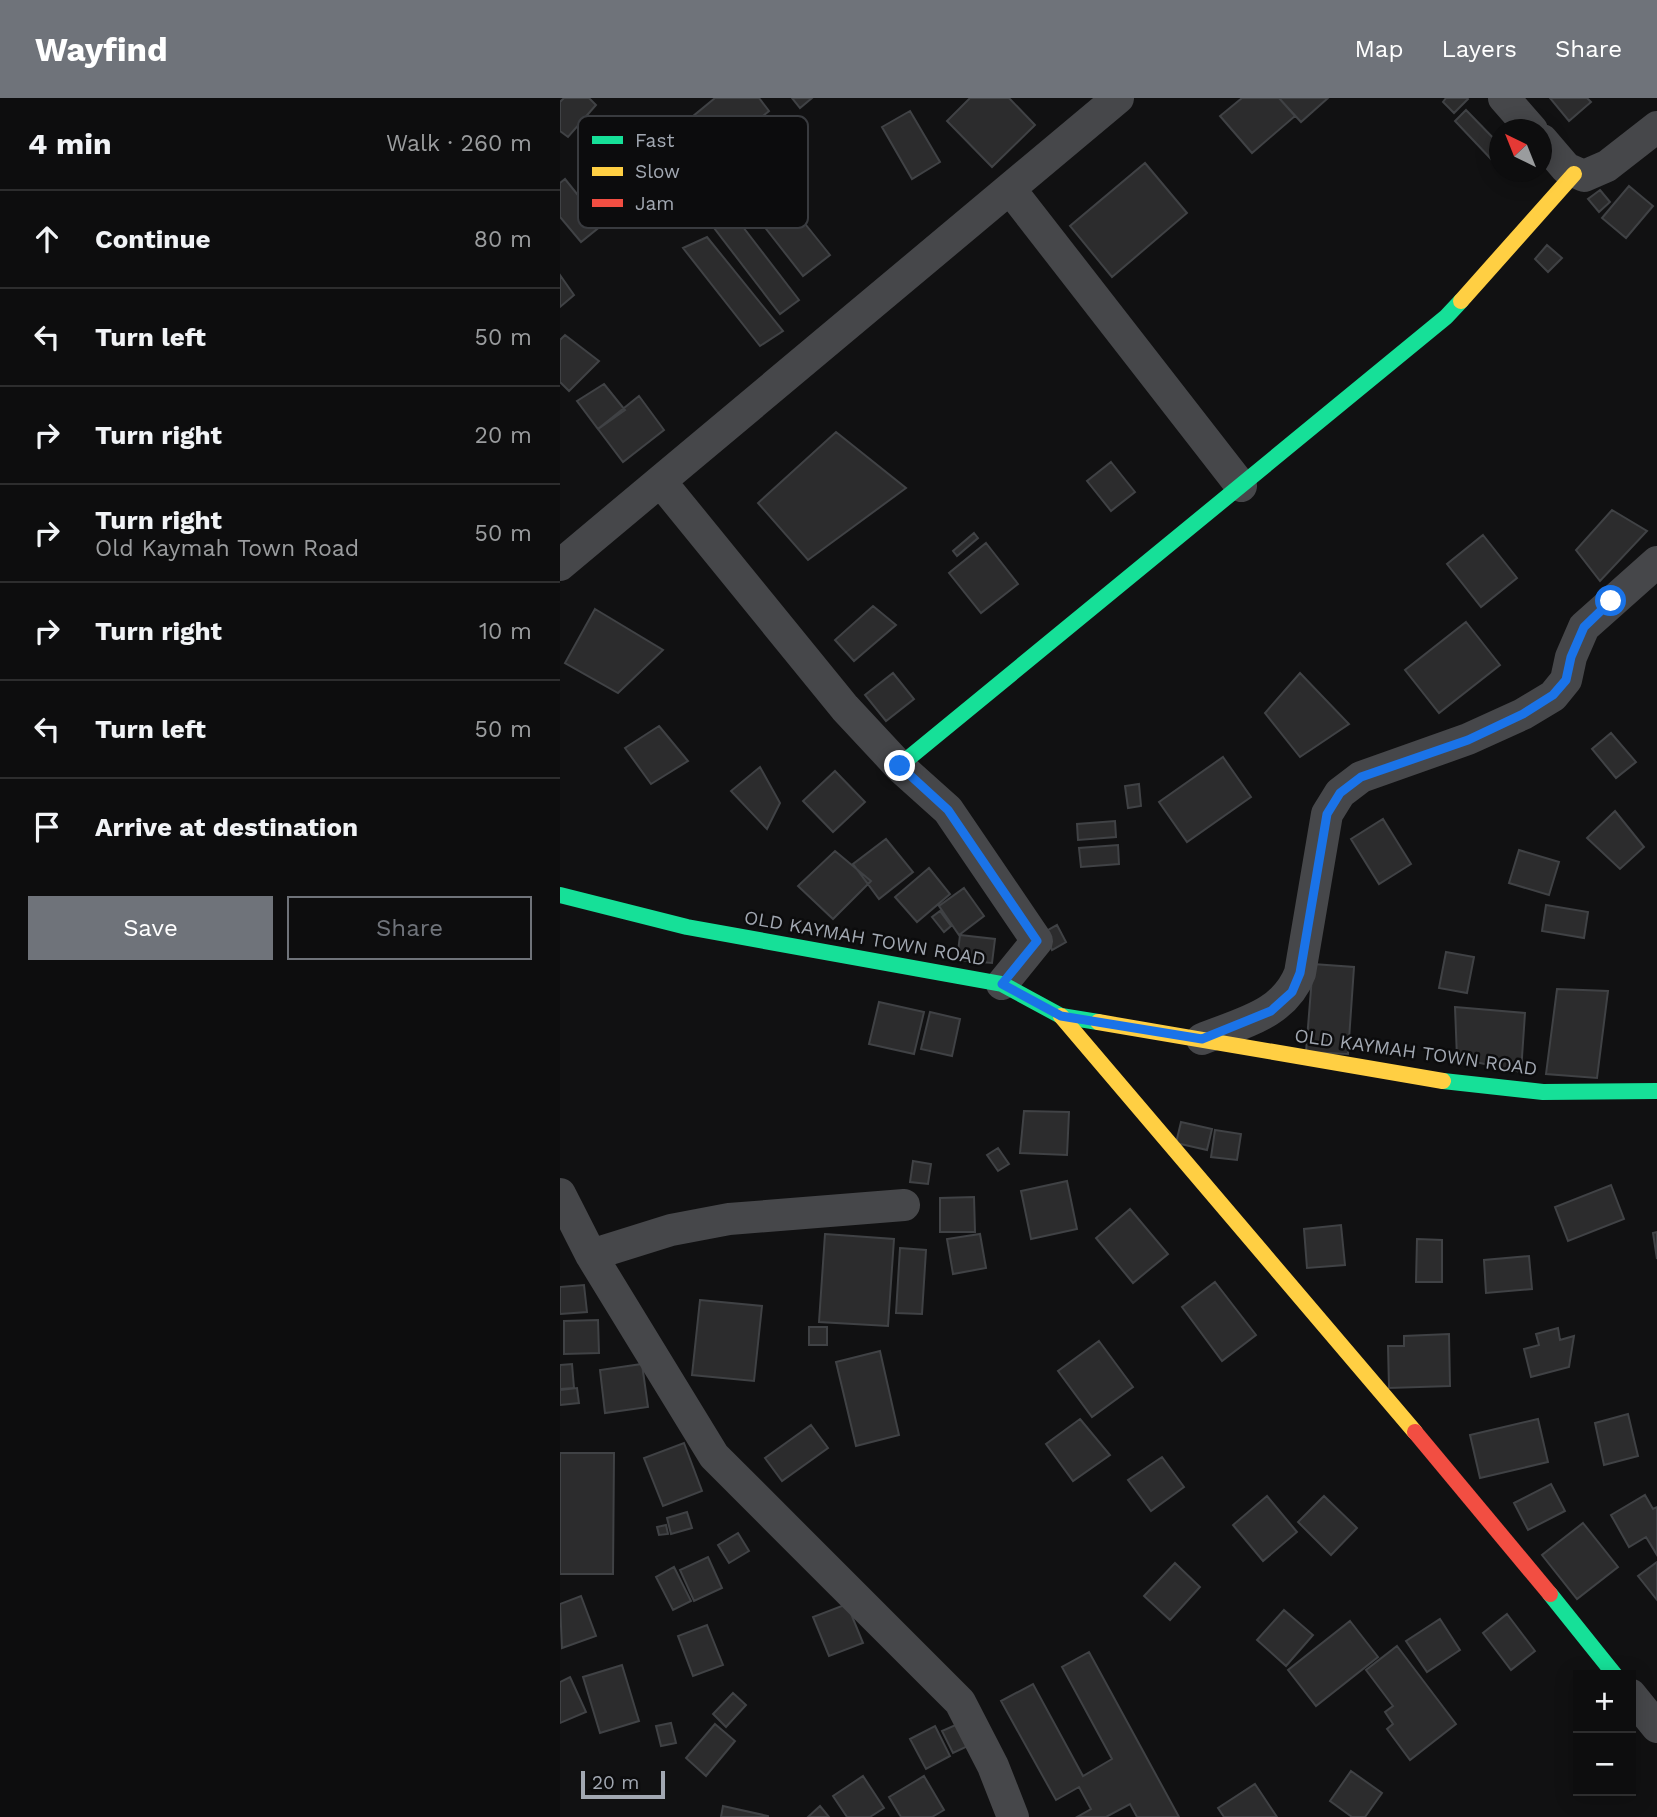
<!DOCTYPE html>
<html lang="en">
<head>
<meta charset="utf-8">
<style>
  body { margin:0; font-family:"Work Sans",sans-serif; background:#161617; color:#f1f3f6 }
  .controls { position:absolute; right:21px; bottom:21px; display:grid; overflow:hidden; border-radius:0px; box-shadow:0 4px 18px #0003 }
  .controls button { width:63px; height:63px; display:grid; place-items:center; padding:0; border:0; border-bottom:2px solid #2d2d2e; background:#0d0d0e; color:#f1f3f6; font:35px sans-serif }
  .compass { position:absolute; left:929px; top:21px; width:63px; height:63px; border-radius:50%; background:#0d0d0e; box-shadow:0 4px 18px #0003; rotate:317deg }
  .scale { position:absolute; left:21px; bottom:18px; width:84px; box-sizing:border-box; padding-left:7px; border:4px solid #a2a8b2; border-top:0; font-size:19px; line-height:24px; white-space:nowrap; color:#a2a8b2; -webkit-text-stroke:5px #0c0c0d; paint-order:stroke }
  .stop { position:absolute; width:21px; height:21px; margin:-16px; border:5px solid #1a73e8; border-radius:50%; background:#fff }
  .stop.end { background:#1a73e8; border-color:#fff; box-shadow:0 2px 7px #0008 }
  .list { margin:0; padding:0; list-style:none }
  h2 { display:flex; justify-content:space-between; align-items:center; height:91px; margin:0; padding:0 28px; font-size:30px }
  h2 small { font-size:23px; font-weight:400; color:#9a9c9e }
  .list li { display:grid; grid-template-columns:46px 1fr auto; gap:21px; align-items:center; box-sizing:border-box; height:98px; padding:0 28px; border-top:2px solid #2d2d2e }
  .list b { display:block; font-size:26px; white-space:nowrap }
  .list p { margin:0; font-size:23px; white-space:nowrap; color:#9a9c9e }
  .list em { font-size:23px; font-style:normal; color:#9a9c9e }
  .actions { display:flex; gap:14px; padding:21px 28px }
  .actions a { flex:1; padding:16px 0; border:2px solid #6f737a; border-radius:0px; text-align:center; font-size:24px; color:#6f737a }
  .actions .main { background:#6f737a; color:#fff }
  .icon { flex:none; width:38px; height:38px; fill:none; stroke:currentColor; stroke-width:2; stroke-linecap:round; stroke-linejoin:round }
  .map { position:relative; flex:none; width:1097px; height:1719px; overflow:hidden }
  header { display:flex; align-items:center; gap:42px; box-sizing:border-box; height:98px; padding:0 35px; background:#6f737a; color:#fff }
  header strong { font-size:33px }
  nav { display:flex; gap:38px; margin-inline-start:auto; font-size:24px }
  main { display:flex }
  aside { flex:1; background:#0d0d0e }
  .map>svg:first-child { display:block }
  .building { fill:#2c2c2d; stroke:#404245; stroke-width:2 }
  .lines { fill:none; stroke-linecap:round; stroke-linejoin:round }
  .street { stroke:#46474a; stroke-width:32 }
  .fast { stroke:#16e098; stroke-width:16 }
  .slow { stroke:#ffcf43; stroke-width:16 }
  .jam { stroke:#f24e42; stroke-width:16 }
  .route { stroke:#1a73e8; stroke-width:9 }
  .labels { text-anchor:middle; dominant-baseline:central; stroke-width:5; stroke-linejoin:round; paint-order:stroke }
  .street-label { font-size:19px; fill:#a2a8b2; stroke:#0c0c0d }
  .key { fill:#0c0c0d; stroke:#393b3f; stroke-width:2 }
  .key-label { font-size:19px; fill:#a2a8b2 }
</style>
</head>
<body>
<header>
<strong>Wayfind</strong>
<nav><a>Map</a><a>Layers</a><a>Share</a></nav>
</header>
<main>
<aside>
<h2>4 min<small>Walk · 260 m</small></h2>
<ul class="list">
<li><svg class="icon" aria-label="ahead" viewBox="0 0 24 24"><path d="M12 20V5M6 11l6-6 6 6"/></svg><div><b>Continue</b></div><em>80 m</em></li>
<li><svg class="icon" aria-label="left" viewBox="0 0 24 24"><path d="M17 20v-9H6M10 6l-5 5 5 5"/></svg><div><b>Turn left</b></div><em>50 m</em></li>
<li><svg class="icon" aria-label="right" viewBox="0 0 24 24"><path d="M7 20v-9h11M14 6l5 5-5 5"/></svg><div><b>Turn right</b></div><em>20 m</em></li>
<li><svg class="icon" aria-label="right" viewBox="0 0 24 24"><path d="M7 20v-9h11M14 6l5 5-5 5"/></svg><div><b>Turn right</b><p>Old Kaymah Town Road</p></div><em>50 m</em></li>
<li><svg class="icon" aria-label="right" viewBox="0 0 24 24"><path d="M7 20v-9h11M14 6l5 5-5 5"/></svg><div><b>Turn right</b></div><em>10 m</em></li>
<li><svg class="icon" aria-label="left" viewBox="0 0 24 24"><path d="M17 20v-9H6M10 6l-5 5 5 5"/></svg><div><b>Turn left</b></div><em>50 m</em></li>
<li><svg class="icon" aria-label="arrive" viewBox="0 0 24 24"><path d="M6 21V4h12l-3 4 3 4H6"/></svg><div><b>Arrive at destination</b></div></li>
</ul>
<div class="actions"><a class="main">Save</a><a>Share</a></div>
</aside>
<div class="map">
<svg width="1097" height="1719" viewBox="0 0 1097 1719">
  <rect width="100%" height="100%" fill="#111112"/>
  <path class="building" d="M4 0H29L36 7 8 39 0 33V4Z
    M155 0H199L209 13 160 53 132 19Z
    M232 0H252L240 10Z
    M410 0H449L475 27 432 69 387 23Z
    M682 0H719L735 18 692 55 660 18Z
    M719 0H768L741 24Z
    M886 0H907L908 1 894 15 883 4Z
    M990 0H1027L1031 4 1009 23Z
    M906 12 940 47V55L932 62 895 23Z
    M350 13 380 64 352 81 322 29Z
    M585 65 627 115 552 179 510 128Z
    M5 81 42 127 21 144 0 119V85Z
    M1069 88 1093 108 1066 140 1042 120Z
    M1040 92 1050 104 1039 114 1028 101Z
    M160 99 239 202 220 216 141 113Z
    M230 107 270 157 243 178 203 127Z
    M147 139 223 233 200 248 123 150Z
    M987 147 1002 160 988 174 975 161Z
    M0 177 14 197 0 209Z
    M5 237 39 263 9 293 0 284V242Z
    M44 286 65 312 38 331 17 303Z
    M79 298 104 332 63 364 38 331Z
    M276 334 346 390 248 462 198 405Z
    M551 364 575 394 551 413 527 383Z
    M1052 412 1087 433 1040 483 1016 452Z
    M414 435 418 440 397 458 393 453Z
    M923 437 957 480 921 509 887 466Z
    M426 445 458 486 421 515 389 475Z
    M313 508 336 527 294 563 275 542Z
    M35 511 103 552 58 595 5 565Z
    M906 524 940 567 879 615 845 572Z
    M333 575 354 601 326 623 305 597Z
    M740 575 789 626 740 659 705 615Z
    M99 628 128 663 91 686 65 650Z
    M1051 635 1076 664 1056 680 1032 651Z
    M663 659 691 699 627 744 599 704Z
    M200 669 220 705 207 731 171 693Z
    M275 673 305 704 273 734 243 703Z
    M579 686 581 708 568 710 565 688Z
    M1055 713 1084 749 1060 771 1027 740Z
    M823 721 851 766 819 786 791 741Z
    M555 723 556 739 518 742 517 726Z
    M326 741 353 774 319 801 293 766Z
    M558 747 559 766 521 769 519 750Z
    M959 752 999 764 989 797 949 785Z
    M275 753 311 783 273 821 238 788Z
    M369 770 390 796 357 824 335 799Z
    M404 790 424 818 399 837 379 808Z
    M986 807 1028 814 1024 840 982 833Z
    M380 813 391 828 384 834 372 819Z
    M497 827 506 844 492 852 483 835Z
    M400 837 435 841 432 865 397 862Z
    M886 854 914 859 907 895 879 890Z
    M753 866 794 869 788 956 746 954Z
    M997 891 1048 893 1037 980 986 976Z
    M319 904 364 914 354 956 309 946Z
    M895 909 965 915 961 974 897 960Z
    M370 914 400 921 392 958 361 951Z
    M464 1013 509 1014 507 1057 460 1055Z
    M621 1024 652 1031 647 1052 616 1045Z
    M655 1032 681 1036 677 1062 651 1059Z
    M438 1050 449 1066 438 1073 427 1057Z
    M353 1063 371 1066 368 1086 350 1084Z
    M507 1083 517 1131 471 1141 461 1093Z
    M1051 1087 1064 1121 1008 1143 995 1109Z
    M414 1099 415 1134H380V1100Z
    M570 1111 608 1156 573 1185 536 1140Z
    M781 1127 785 1167 747 1170 744 1131Z
    M1097 1134V1161L1093 1135Z
    M265 1136 334 1141 328 1228 259 1224Z
    M420 1136 426 1170 393 1176 387 1141Z
    M857 1141 882 1142V1184H856Z
    M340 1150 366 1152 362 1216 336 1215Z
    M969 1158 972 1191 926 1195 924 1162Z
    M655 1184 696 1237 662 1263 622 1209Z
    M24 1187 27 1214 0 1216V1189Z
    M140 1202 202 1208 194 1283 132 1277Z
    M38 1222 39 1255 4 1256V1223Z
    M249 1229H267V1247H249Z
    M998 1230 1000 1242 1014 1238 1009 1269 971 1279 964 1251 979 1247 976 1236Z
    M889 1236 890 1288 829 1290 828 1248H844V1238Z
    M539 1243 573 1289 532 1319 498 1273Z
    M320 1253 339 1337 296 1348 276 1264Z
    M12 1266 14 1290 0 1291V1267Z
    M82 1266 88 1309 45 1315 40 1272Z
    M17 1290 19 1305 0 1307V1292Z
    M1068 1316 1078 1358 1044 1367 1035 1325Z
    M520 1321 550 1357 513 1383 486 1346Z
    M978 1321 988 1364 920 1380 910 1337Z
    M251 1327 268 1350 222 1383 205 1360Z
    M124 1345 142 1393 103 1408 84 1360Z
    M0 1355H54L53 1476H0Z
    M602 1359 624 1389 591 1413 568 1382Z
    M991 1386 1005 1413 968 1432 954 1405Z
    M1085 1397 1093 1411 1097 1409V1457L1086 1439 1069 1449 1051 1417Z
    M707 1398 737 1434 703 1463 673 1427Z
    M764 1398 797 1430 771 1457 738 1424Z
    M127 1414 132 1430 111 1436 107 1420Z
    M1023 1425 1058 1469 1017 1501 982 1457Z
    M106 1427 108 1436 99 1437 97 1429Z
    M178 1435 189 1453 169 1465 158 1447Z
    M148 1459 162 1490 134 1503 120 1472Z
    M1097 1464V1502L1078 1478Z
    M615 1465 640 1489 610 1522 584 1498Z
    M114 1469 131 1503 113 1512 96 1479Z
    M21 1498 36 1538 2 1550 0 1506Z
    M287 1506 303 1545 269 1558 253 1519Z
    M724 1512 753 1537 726 1568 697 1542Z
    M947 1516 975 1553 951 1572 923 1535Z
    M880 1521 900 1552 867 1574 846 1543Z
    M790 1523 818 1559 756 1608 728 1572Z
    M147 1527 163 1567 133 1578 118 1538Z
    M837 1548 896 1626 850 1662 827 1631 833 1626 825 1614 833 1608 806 1572Z
    M529 1554 619 1719H577L570 1706 546 1719H517L531 1711 519 1689 496 1702 441 1603 473 1586 523 1678 552 1661 502 1569Z
    M62 1567 79 1623 40 1635 23 1579Z
    M10 1579 26 1614 0 1625V1584Z
    M173 1595 186 1607 166 1629 153 1616Z
    M111 1625 116 1645 101 1648 96 1628Z
    M400 1625 410 1647 393 1655 382 1633Z
    M155 1626 175 1643 146 1678 126 1660Z
    M375 1628 390 1658 366 1671 350 1641Z
    M791 1673 822 1695 805 1719H792L770 1703Z
    M303 1678 324 1710 310 1719H287L273 1698Z
    M364 1678 384 1712 372 1719H341L329 1699Z
    M695 1686 717 1719H664L658 1710Z
    M163 1708 208 1718V1719H161Z
    M260 1708 269 1719H248Z"/>
  <g class="lines">
    <path class="street" d="M944 0 972 32
      M982 42 1006 70 1024 78 1047 68 1097 29
      M450 91 681 388
      M101 384 285 610 339 668 388 712 477 843 442 886
      M0 467 558 0
      M642 941C681 925 724 917 740 875L767 716 780 695 801 679 908 641 963 616 993 598 1006 582 1011 559 1024 529 1097 464
      M0 1096 31 1157 154 1358 400 1604 433 1668 453 1719
      M31 1157 111 1132 169 1121 344 1107
      M1071 1597 1097 1629"/>
    <path class="fast" d="M339 668 886 219 901 203
      M0 797 127 829 442 886 501 918 538 924
      M883 983 983 994 1097 993
      M990 1496 1055 1577"/>
    <path class="slow" d="M901 203 1014 76
      M501 918 855 1334
      M538 924 883 983"/>
    <path class="jam" d="M855 1334 990 1496"/>
  </g>
  <g class="lines">
    <path class="route" d="M340 668 388 712 477 843 442 886 501 918 642 941 711 913 732 894 740 875 767 716 780 695 801 679 908 642 963 616 993 597 1006 582 1011 559 1024 529 1051 503"/>
  </g>
  <g class="labels">
    <g class="street-label">
      <text transform="translate(305 840) rotate(10)">OLD KAYMAH TOWN ROAD</text>
      <text transform="translate(856 954) rotate(8)">OLD KAYMAH TOWN ROAD</text>
    </g>
  </g>
  <rect x="18" y="18" width="230" height="112" rx="10" class="key"/>
  <rect x="32" y="38" width="31" height="8" fill="#16e098"/>
  <rect x="32" y="69" width="31" height="9" fill="#ffcf43"/>
  <rect x="32" y="101" width="31" height="8" fill="#f24e42"/>
  <g class="key-label">
    <text x="75" y="49">Fast</text>
    <text x="75" y="80">Slow</text>
    <text x="75" y="112">Jam</text>
  </g>
</svg>
<div class="controls">
<button>+</button>
<button>−</button>
</div>
<svg class="compass" viewBox="-18 -18 36 36"><path d="M0-13l5 13h-10z" fill="#e53935"/><path d="M0 13l5-13h-10z" fill="#9a9c9e"/></svg>
<div class="scale">20 m</div>
<div class="stop" style="left:1051px;top:503px"></div>
<div class="stop end" style="left:340px;top:668px"></div>
</div>
</main>
</body>
</html>
